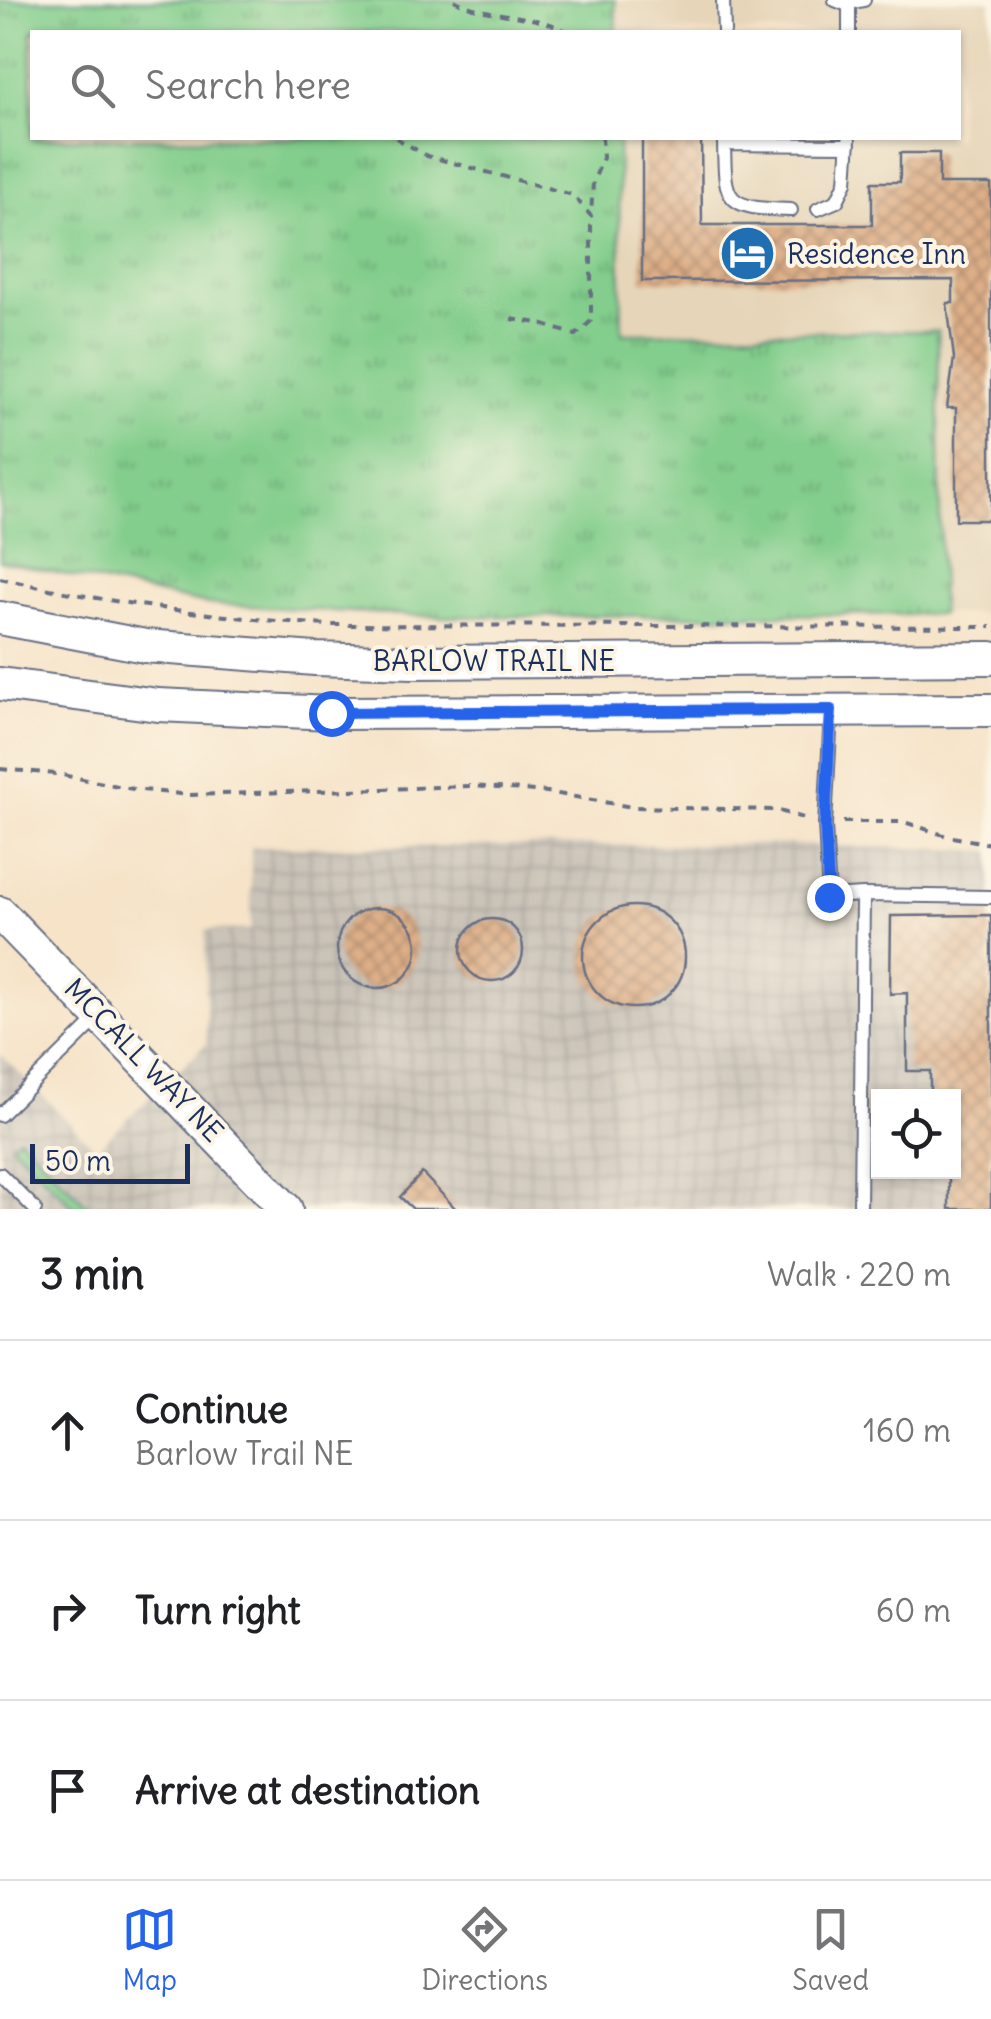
<!DOCTYPE html>
<html lang="en">
<head>
<meta charset="utf-8">
<style>
  body { margin:0; font-family:Delius,sans-serif; background:#f6f6f6; color:#202124 }
  .controls { position:absolute; right:30px; bottom:30px; display:grid; overflow:hidden; border-radius:0px; box-shadow:0 2px 8px #0004 }
  .controls button { width:90px; height:90px; display:grid; place-items:center; padding:0; border:0; border-bottom:2px solid #e0e0e0; background:#fff; color:#202124; font:50px sans-serif }
  .scale { position:absolute; left:30px; bottom:25px; width:160px; box-sizing:border-box; padding-left:10px; border:5px solid #1b2f5e; border-top:0; font-size:28px; line-height:35px; white-space:nowrap; color:#1b2f5e; -webkit-text-stroke:8px #fcf5e5; paint-order:stroke }
  .stop { position:absolute; width:30px; height:30px; margin:-22px; border:8px solid #2563eb; border-radius:50%; background:#fff }
  .stop.end { background:#2563eb; border-color:#fff; box-shadow:0 2px 10px #0008 }
  .list { margin:0; padding:0; list-style:none }
  h2 { display:flex; justify-content:space-between; align-items:center; height:130px; margin:0; padding:0 40px; font-size:42px }
  h2 small { font-size:32px; font-weight:400; color:#757577 }
  .list li { display:grid; grid-template-columns:65px 1fr auto; gap:30px; align-items:center; box-sizing:border-box; height:180px; padding:0 40px; border-top:2px solid #e0e0e0 }
  .list b { display:block; font-size:38px; white-space:nowrap }
  .list p { margin:0; font-size:32px; white-space:nowrap; color:#757577 }
  .list em { font-size:32px; font-style:normal; color:#757577 }
  .icon { flex:none; width:55px; height:55px; fill:none; stroke:currentColor; stroke-width:2; stroke-linecap:round; stroke-linejoin:round }
  .map { position:relative; flex:none; width:991px; height:1209px; overflow:hidden }
  .search { position:absolute; background:#fff; box-shadow:0 2px 8px #0004; left:30px; right:30px; top:30px; height:110px; display:flex; align-items:center; gap:25px; box-sizing:border-box; padding:0 35px; border-radius:0px; color:#757577; font-size:38px }
  .sheet { height:670px; background:#fff }
  nav { display:flex; justify-content:space-around; align-items:center; box-sizing:border-box; height:140px; border-top:2px solid #e0e0e0; background:#fff; font-size:28px; color:#757577 }
  nav a { display:grid; justify-items:center; gap:5px }
  nav .on { color:#2563eb }
  .map>svg:first-child { display:block }
  .built { fill:#e6d5b8 }
  .industrial { fill:url(#industrial-grid); fill-rule:evenodd }
  .grass { fill:url(#grass-tufts); stroke:#4f7e75; stroke-width:2.5 }
  .building { fill:url(#building-cross-hatch) }
  .lines { fill:none; stroke-linecap:round; stroke-linejoin:round }
  .service-casing { stroke:#686e83; stroke-width:16 }
  .tertiary-casing { stroke:#686e83; stroke-width:36 }
  .path { stroke:#686e83; stroke-width:4; stroke-dasharray:8 8; stroke-linecap:butt }
  .service { stroke:#fff; stroke-width:12 }
  .tertiary { stroke:#fff; stroke-width:32 }
  .route { stroke:#2563eb; stroke-width:12 }
  .labels { text-anchor:middle; dominant-baseline:central; stroke-width:8; stroke-linejoin:round; paint-order:stroke }
  .poi-label { font-size:28px; fill:#1b2f5e; stroke:#fcf5e5; text-anchor:start }
  .street-label { font-size:28px; fill:#1b2f5e; stroke:#fcf5e5 }
</style>
</head>
<body>
<div class="map">
<svg width="991" height="1209" viewBox="0 0 991 1209">
  <defs>
    <pattern id="industrial-grid" width="8" height="8" patternUnits="userSpaceOnUse" patternTransform="scale(2.5)"><rect width="8" height="8" fill="#cac3b8"/><path d="M0 4h8M4 0v8" fill="none" stroke="#ada8a1"/></pattern>
    <pattern id="grass-tufts" width="24" height="20" patternUnits="userSpaceOnUse" patternTransform="scale(2.5)"><rect width="24" height="20" fill="#83ce8c"/><path d="M3 7l-1-3M5 7V3M7 7l1-3M15 17l-1-3M17 17v-4M19 17l1-3" fill="none" stroke="#6aa876"/></pattern>
    <pattern id="building-cross-hatch" width="8" height="8" patternUnits="userSpaceOnUse" patternTransform="scale(2.5)"><rect width="8" height="8" fill="#deaf87"/><path d="M0 0l8 8M0 8l8-8" fill="none" stroke="#b38f72"/></pattern>
  </defs>
  <rect width="100%" height="100%" fill="#fcf5e5"/>
  <filter id="ink" filterUnits="userSpaceOnUse"><feTurbulence type="fractalNoise" baseFrequency=".01" numOctaves="2"/><feDisplacementMap in="SourceGraphic" scale="20" xChannelSelector="R" yChannelSelector="G"/><feConvolveMatrix kernelMatrix="1 2 1 2 8 2 1 2 1" color-interpolation-filters="sRGB"/></filter>
  <filter id="wash" filterUnits="userSpaceOnUse"><feTurbulence type="fractalNoise" baseFrequency=".0048" numOctaves="4" result="noise"/><feDisplacementMap in="SourceGraphic" scale="40" xChannelSelector="R" yChannelSelector="G"/><feGaussianBlur stdDeviation="2.25" result="paint"/><feColorMatrix in="noise" values="0 0 0 0 0 0 0 0 0 0 0 0 0 0 0 0 0 1.4 0 .05"/><feComposite in="paint" operator="in"/></filter>
  <g filter="url(#wash)">
    <rect width="100%" height="100%" fill="#f6e3c8"/>
    <path class="built" d="M615 0H991V613L941 614 938 331 622 333 618 138H958V32H616Z"/>
    <path class="industrial" d="M783 844 991 851V1209H0V1054L96 1149 206 1044 205 930H251V847ZM878 1096H954V1172H878Z"/>
    <path class="grass" d="M0 0H615L616 32H32V138H618L622 333 938 331 941 614 440 617 207 604 0 561Z
      M19 1137 91 1209H76L11 1144Z"/>
    <g id="blocks">
      <path class="building" d="M642 138H701L702 225H872V182H900V153H939V184H991V520H956V408H947L954 358 947 303H953V280L642 281Z
        M583 957a51 51 0 1 1 102 0a51 51 0 1 1-102 0Z
        M337 948a40 40 0 1 1 80 0a40 40 0 1 1-80 0Z
        M991 915V1209H949V1172H954V1096H930V1071H907V993L890 994 891 916Z
        M461 950a31 31 0 1 1 62 0a31 31 0 1 1-62 0Z
        M422 1173 456 1209H413L400 1197Z"/>
    </g>
  </g>
  <g filter="url(#ink)">
    <use href="#blocks" fill-opacity="0" stroke="#686e83" stroke-width="2.5"/>
    <g class="lines">
      <defs>
        <path id="service" d="M723 0 724 32
          M835 0 845 4 864 0
          M849 32V4
          M724 139C725 202 723 208 791 210
          M724 144 849 145
          M818 209 837 201 846 182 849 140
          M831 713 825 825 829 897 863 895 860 1209
          M863 895 991 897
          M0 1115 98 1018
          M0 1174 35 1209"/>
        <path id="tertiary" d="M0 618 145 646 315 659 413 662 991 658
          M0 684 158 705 331 713 991 710
          M0 913 286 1209"/>
      </defs>
      <use href="#service" class="service-casing"/>
      <use href="#tertiary" class="tertiary-casing"/>
      <path class="path" d="M454 0C489 19 534 12 568 32
        M396 138 427 156 573 195 591 216 593 182 603 158 602 138
        M511 319 538 323 576 335 591 321V216
        M0 578C108 604 217 617 327 625L991 627
        M0 769 57 774 133 789 190 795 473 786 547 792 632 807 776 810 810 820
        M843 822H904L947 836 991 844"/>
      <use href="#service" class="service"/>
      <use href="#tertiary" class="tertiary"/>
    </g>
  </g>
  <g class="lines" filter="url(#ink)">
    <path class="route" d="M331 713 831 710 825 825 829 897"/>
  </g>
  <defs>
    <symbol id="hotel-disc" viewBox="-11 -11 22 22"><circle r="9.5" fill="#1f6fb2" stroke="#fcf5e5"/><path d="M-6-4.5h1.5V1H6V5H4.5V3h-9V5H-6ZM-4 0a1.8 1.8 0 1 1 3.6 0ZM.5 0V-2.5h3Q6-2.5 6 0Z" fill="#fff"/></symbol>
  </defs>
  <g fill-rule="evenodd">
    <use href="#hotel-disc" x="716" y="222" width="63" height="63"/>
  </g>
  <g class="labels">
    <g class="poi-label">
      <text x="787" y="254">Residence Inn</text>
    </g>
    <g class="street-label">
      <text x="494" y="661">BARLOW TRAIL NE</text>
      <text transform="translate(144 1060) rotate(46)">MCCALL WAY NE</text>
    </g>
  </g>
</svg>
<div class="controls">
<button><svg class="icon" aria-label="locate" viewBox="0 0 24 24"><circle cx="12" cy="12" r="6"/><path d="M12 2v4M12 18v4M2 12h4M18 12h4"/></svg></button>
</div>
<div class="scale">50 m</div>
<div class="stop" style="left:331px;top:713px"></div>
<div class="stop end" style="left:829px;top:897px"></div>
<div class="search"><svg class="icon" aria-label="search" viewBox="0 0 24 24"><circle cx="10" cy="10" r="6"/><path d="M15 15l6 6"/></svg>Search here</div>
</div>
<section class="sheet">
<h2>3 min<small>Walk · 220 m</small></h2>
<ul class="list">
<li><svg class="icon" aria-label="ahead" viewBox="0 0 24 24"><path d="M12 20V5M6 11l6-6 6 6"/></svg><div><b>Continue</b><p>Barlow Trail NE</p></div><em>160 m</em></li>
<li><svg class="icon" aria-label="right" viewBox="0 0 24 24"><path d="M7 20v-9h11M14 6l5 5-5 5"/></svg><div><b>Turn right</b></div><em>60 m</em></li>
<li><svg class="icon" aria-label="arrive" viewBox="0 0 24 24"><path d="M6 21V4h12l-3 4 3 4H6"/></svg><div><b>Arrive at destination</b></div></li>
</ul>
</section>
<nav>
<a class="on"><svg class="icon" aria-label="map" viewBox="0 0 24 24"><path d="M3 6l6-2 6 2 6-2v14l-6 2-6-2-6 2zM9 4v14M15 6v14"/></svg>Map</a>
<a><svg class="icon" aria-label="directions" viewBox="0 0 24 24"><path d="M12 3l9 9-9 9-9-9zM9 14v-3h6M13 9l2 2-2 2"/></svg>Directions</a>
<a><svg class="icon" aria-label="saved" viewBox="0 0 24 24"><path d="M7 4h10v16l-5-4-5 4z"/></svg>Saved</a>
</nav>
</body>
</html>
